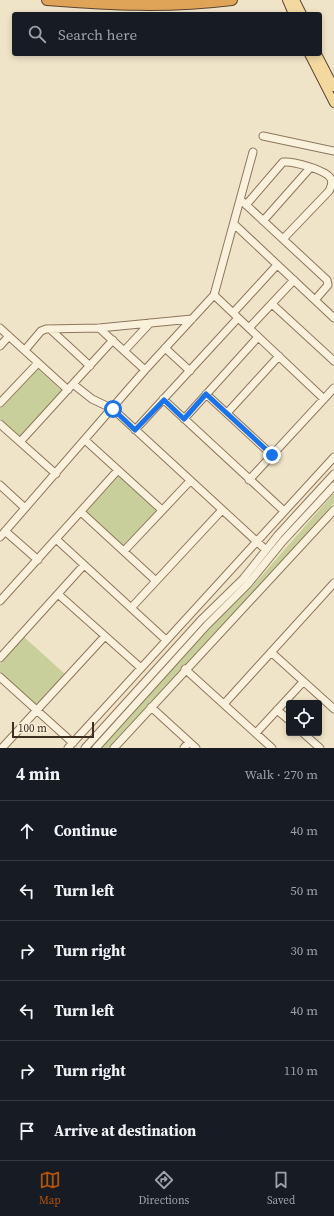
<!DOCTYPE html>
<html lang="en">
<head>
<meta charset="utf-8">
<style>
  body { margin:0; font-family:"Source Serif 4",serif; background:#20242c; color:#f1f3f6 }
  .controls { position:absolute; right:12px; bottom:12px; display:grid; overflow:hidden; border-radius:4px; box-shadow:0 2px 6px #0003 }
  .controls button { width:36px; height:36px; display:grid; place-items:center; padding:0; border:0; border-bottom:1px solid #363941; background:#171b24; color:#f1f3f6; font:20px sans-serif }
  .scale { position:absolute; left:12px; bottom:10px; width:82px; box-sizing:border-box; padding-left:4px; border:2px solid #3d2e20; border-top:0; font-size:11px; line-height:14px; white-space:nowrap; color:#3d2e20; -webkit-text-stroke:3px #f7eed8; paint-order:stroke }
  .stop { position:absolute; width:12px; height:12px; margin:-9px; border:3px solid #1a73e8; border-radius:50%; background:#fff }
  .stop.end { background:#1a73e8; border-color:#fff; box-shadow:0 1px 4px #0008 }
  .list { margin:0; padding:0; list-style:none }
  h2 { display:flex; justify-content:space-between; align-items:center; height:52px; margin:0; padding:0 16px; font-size:17px }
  h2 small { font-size:13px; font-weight:400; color:#9ea1a6 }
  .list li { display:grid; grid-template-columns:26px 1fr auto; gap:12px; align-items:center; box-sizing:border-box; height:60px; padding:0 16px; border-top:1px solid #363941 }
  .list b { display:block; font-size:15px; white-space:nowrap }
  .list em { font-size:13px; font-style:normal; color:#9ea1a6 }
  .icon { flex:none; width:22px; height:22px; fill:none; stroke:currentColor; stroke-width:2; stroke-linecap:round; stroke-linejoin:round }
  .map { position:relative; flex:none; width:334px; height:748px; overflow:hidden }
  .search { position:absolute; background:#171b24; box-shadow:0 2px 6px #0003; left:12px; right:12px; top:12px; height:44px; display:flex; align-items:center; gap:10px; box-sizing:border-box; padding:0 14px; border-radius:4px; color:#9ea1a6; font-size:15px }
  .sheet { height:412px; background:#171b24 }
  nav { display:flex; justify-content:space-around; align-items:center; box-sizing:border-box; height:56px; border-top:1px solid #363941; background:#171b24; font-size:11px; color:#9ea1a6 }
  nav a { display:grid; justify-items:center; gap:2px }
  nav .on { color:#b45309 }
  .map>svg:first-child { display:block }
  .green { fill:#c9cf9b }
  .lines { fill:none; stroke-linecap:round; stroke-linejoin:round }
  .minor-casing { stroke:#8d765c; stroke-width:9 }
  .major-casing { stroke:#5b4430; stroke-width:10 }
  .highway-casing { stroke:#5b4430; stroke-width:12 }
  .minor { stroke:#faf1dc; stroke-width:7 }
  .major { stroke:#f3d9a0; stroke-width:8 }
  .highway { stroke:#e0a458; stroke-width:10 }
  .route { stroke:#1a73e8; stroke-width:5 }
</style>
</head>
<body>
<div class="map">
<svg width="334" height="748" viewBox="0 0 334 748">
  <rect width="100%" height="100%" fill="#f0e4c8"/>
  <path class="green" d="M37 368 62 391 20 437 0 418V408Z
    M119 476 157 510 123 546 86 512Z
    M334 493V503L251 597 209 639 111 748H101L214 624 250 589Z
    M24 637 65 674 37 705 0 672V664Z"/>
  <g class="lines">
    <defs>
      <path id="minor" d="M263 136 334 151
        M243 202 327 280 328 285 315 300
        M246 205 283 162C293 161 327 170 331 179 333 184 331 187 329 191L283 239
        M263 221 310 168
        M234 224 334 318
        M214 295 324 399
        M272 304 334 361
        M233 313 277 265
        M0 328 68 390
        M99 328 145 370
        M249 328 294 280
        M50 329 90 366
        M0 346 9 336
        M165 348 190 371
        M25 350 41 331 46 329 99 328 192 319
        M124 351 150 323
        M73 384 92 399 113 409 266 550
        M206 394 272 455
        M163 399 284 511
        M0 403 38 363
        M227 413 279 356
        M184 419 258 337
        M0 424 56 474
        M135 430 238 318
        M85 440 162 510
        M20 442 113 340
        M249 480 334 388
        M0 485 25 508
        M81 512 156 581
        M5 531 38 560
        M0 537 145 370 214 295 253 152
        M56 539 166 640
        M124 551 190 481
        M58 594 141 668
        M0 601 118 470
        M131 608 222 510
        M271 652 334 709
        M0 658 84 565
        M185 669 272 748
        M0 677 73 743
        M224 704 334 583
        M151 707 196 748
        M277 710 289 720
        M256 733 303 682
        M303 733 320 748
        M2 748 105 636
        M68 748 334 457
        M85 748 201 620 243 579 278 535 334 474
        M96 748 207 625 248 584 283 541 334 486
        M114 748 334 510
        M184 748 189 742"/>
      <path id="major" d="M287 0 293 14
        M295 0 302 14
        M309 54 334 103
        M317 54 334 87"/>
      <path id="highway" d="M47 0C112 5 167 8 232 0"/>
    </defs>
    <use href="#minor" class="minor-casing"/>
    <use href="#major" class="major-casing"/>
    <use href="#highway" class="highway-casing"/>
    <use href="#minor" class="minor"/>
    <use href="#major" class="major"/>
    <use href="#highway" class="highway"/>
  </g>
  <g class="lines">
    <path class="route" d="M113 409 135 430 164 400 184 419 206 394 272 455"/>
  </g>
</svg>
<div class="controls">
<button><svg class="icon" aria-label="locate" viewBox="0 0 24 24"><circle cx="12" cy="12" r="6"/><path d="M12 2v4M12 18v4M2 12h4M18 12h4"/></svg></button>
</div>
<div class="scale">100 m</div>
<div class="stop" style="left:113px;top:409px"></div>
<div class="stop end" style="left:272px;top:455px"></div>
<div class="search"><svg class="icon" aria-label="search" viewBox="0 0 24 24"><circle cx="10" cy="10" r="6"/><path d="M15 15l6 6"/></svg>Search here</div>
</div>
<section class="sheet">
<h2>4 min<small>Walk · 270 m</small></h2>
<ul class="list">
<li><svg class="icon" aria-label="ahead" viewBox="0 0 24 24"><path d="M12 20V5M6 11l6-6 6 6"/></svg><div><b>Continue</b></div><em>40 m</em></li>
<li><svg class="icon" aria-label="left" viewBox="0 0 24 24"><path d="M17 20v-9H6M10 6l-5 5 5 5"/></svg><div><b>Turn left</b></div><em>50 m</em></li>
<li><svg class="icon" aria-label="right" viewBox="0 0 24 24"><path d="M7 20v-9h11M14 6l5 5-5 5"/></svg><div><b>Turn right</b></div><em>30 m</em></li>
<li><svg class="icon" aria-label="left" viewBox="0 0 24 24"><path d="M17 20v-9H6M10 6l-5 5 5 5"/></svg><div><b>Turn left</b></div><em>40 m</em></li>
<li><svg class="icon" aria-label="right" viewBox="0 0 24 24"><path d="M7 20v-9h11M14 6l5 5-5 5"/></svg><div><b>Turn right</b></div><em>110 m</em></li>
<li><svg class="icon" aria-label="arrive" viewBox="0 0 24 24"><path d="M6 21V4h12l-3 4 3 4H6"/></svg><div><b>Arrive at destination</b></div></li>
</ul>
</section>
<nav>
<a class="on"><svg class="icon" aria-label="map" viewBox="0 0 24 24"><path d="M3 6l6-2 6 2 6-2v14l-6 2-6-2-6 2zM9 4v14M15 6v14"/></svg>Map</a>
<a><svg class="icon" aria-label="directions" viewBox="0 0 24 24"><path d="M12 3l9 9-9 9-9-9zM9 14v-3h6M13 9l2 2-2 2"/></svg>Directions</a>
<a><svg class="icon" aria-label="saved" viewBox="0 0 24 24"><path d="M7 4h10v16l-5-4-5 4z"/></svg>Saved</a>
</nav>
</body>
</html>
